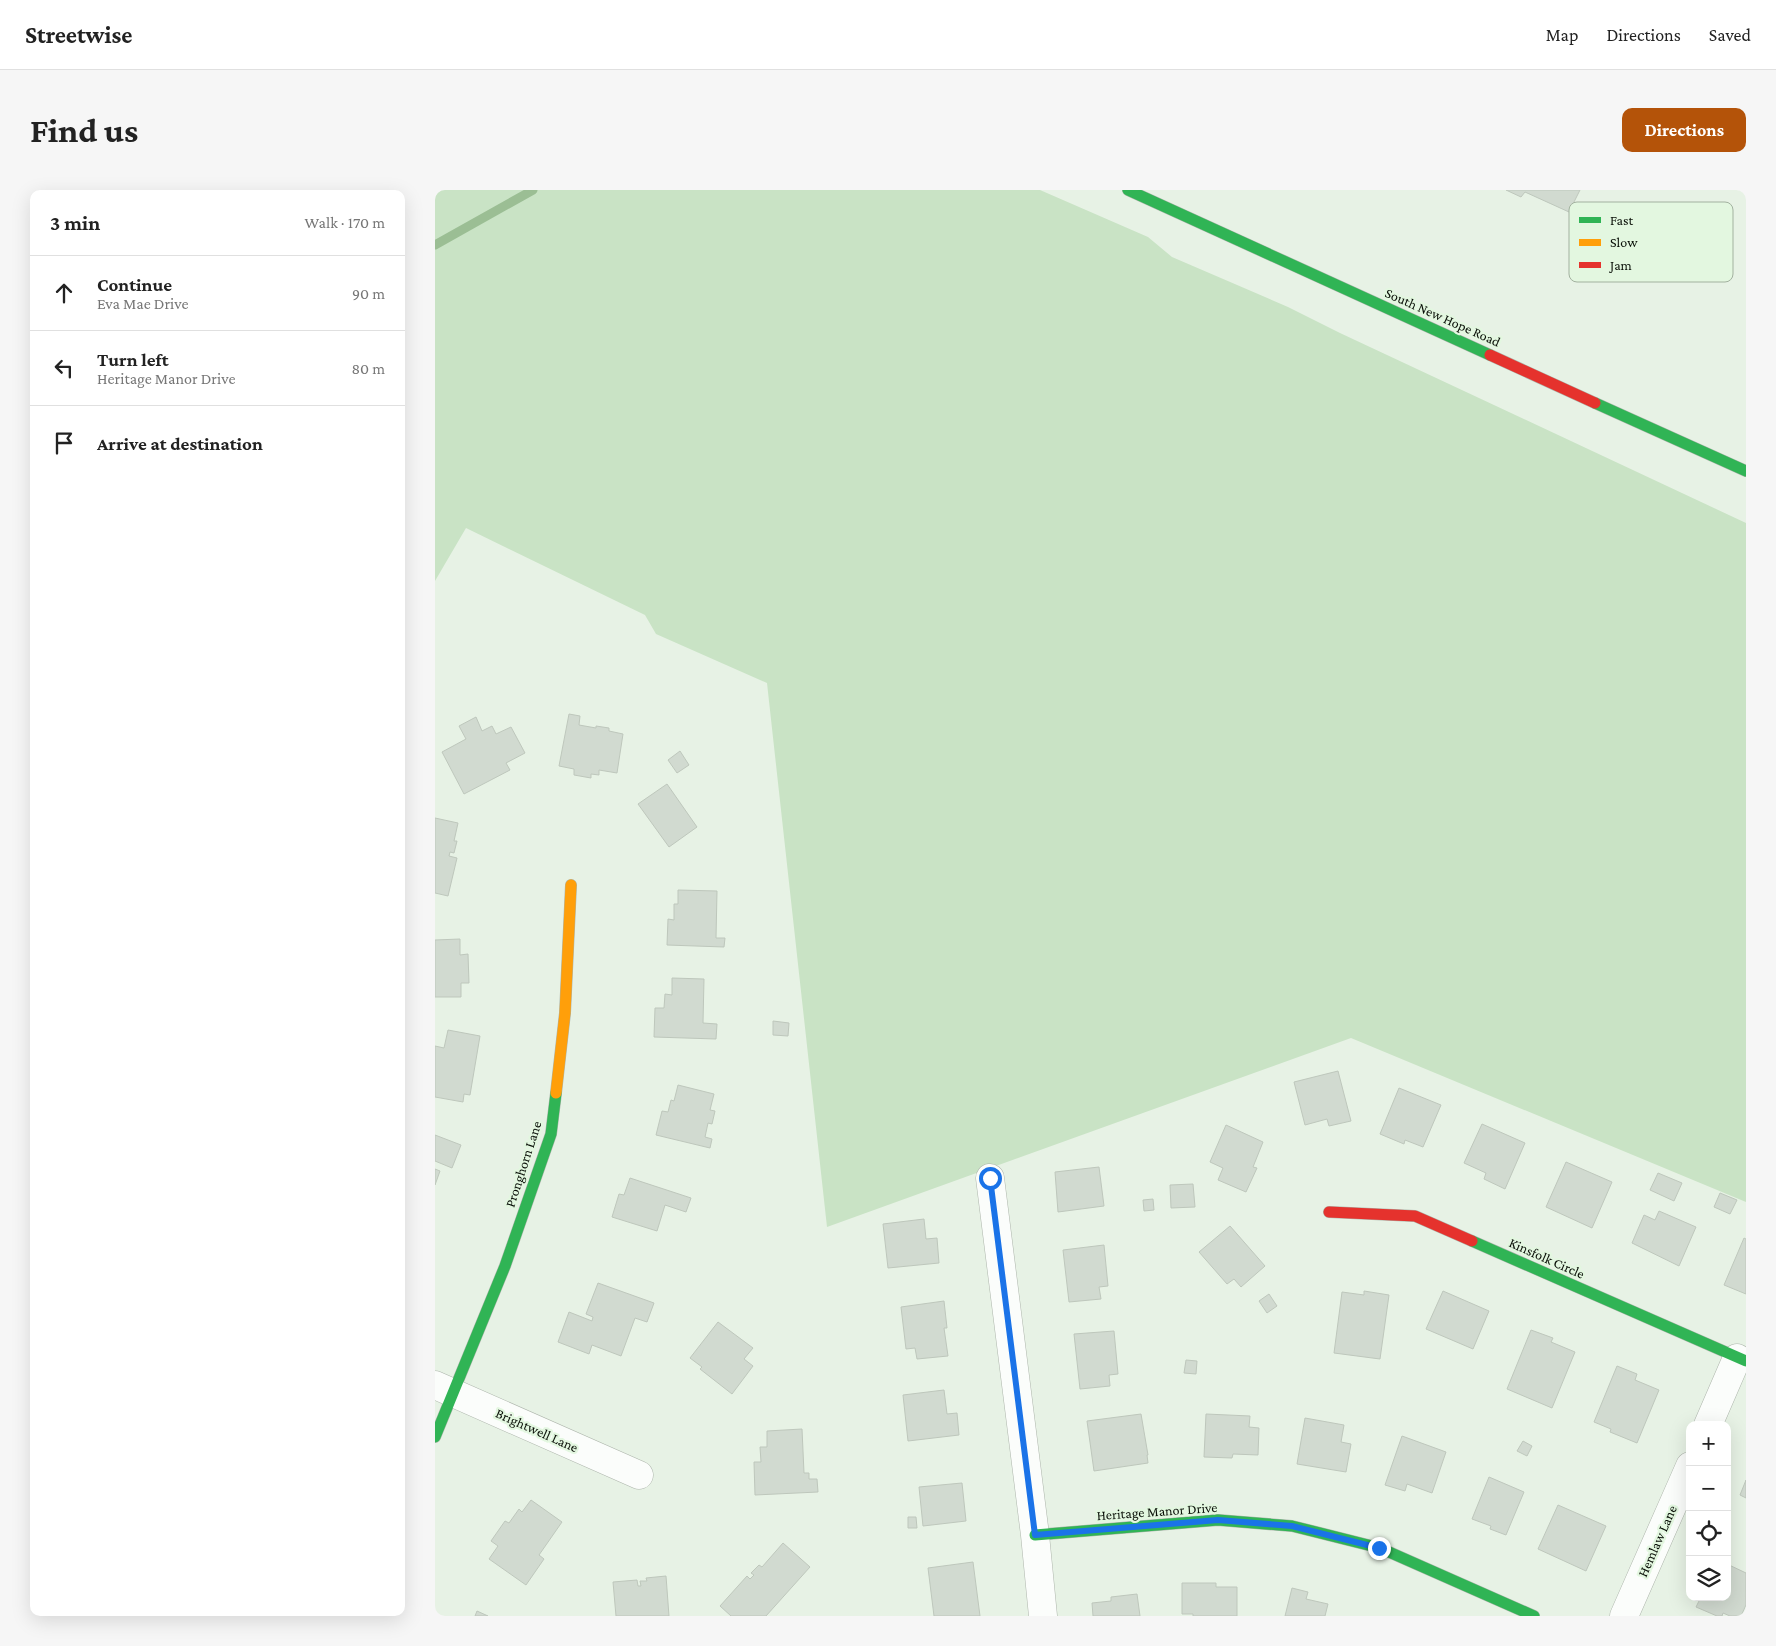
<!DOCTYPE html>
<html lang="en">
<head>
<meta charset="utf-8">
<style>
  body { margin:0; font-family:"Crimson Pro",serif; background:#f6f6f6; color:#222 }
  .controls { position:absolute; right:15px; bottom:15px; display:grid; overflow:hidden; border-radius:10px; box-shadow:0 5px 20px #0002 }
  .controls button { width:45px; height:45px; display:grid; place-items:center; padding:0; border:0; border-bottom:1px solid #e0e0e0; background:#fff; color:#222; font:25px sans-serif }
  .stop { position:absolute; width:15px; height:15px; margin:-11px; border:4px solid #1a73e8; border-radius:50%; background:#fff }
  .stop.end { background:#1a73e8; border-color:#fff; box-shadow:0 1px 5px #0008 }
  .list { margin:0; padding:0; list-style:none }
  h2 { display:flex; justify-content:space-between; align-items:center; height:65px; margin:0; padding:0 20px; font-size:21px }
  h2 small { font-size:16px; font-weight:400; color:#767676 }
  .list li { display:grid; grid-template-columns:32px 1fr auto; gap:15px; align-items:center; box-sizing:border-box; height:75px; padding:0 20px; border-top:1px solid #e0e0e0 }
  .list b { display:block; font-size:19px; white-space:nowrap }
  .list p { margin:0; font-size:16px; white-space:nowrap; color:#767676 }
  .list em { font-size:16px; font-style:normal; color:#767676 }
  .icon { flex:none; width:28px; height:28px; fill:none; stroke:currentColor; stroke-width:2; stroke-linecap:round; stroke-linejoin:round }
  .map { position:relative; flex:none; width:1311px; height:1426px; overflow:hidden; border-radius:10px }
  header { display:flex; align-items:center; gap:30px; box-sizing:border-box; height:70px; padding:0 25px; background:#fff; border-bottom:1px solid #e0e0e0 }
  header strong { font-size:24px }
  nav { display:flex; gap:28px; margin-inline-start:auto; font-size:18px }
  .intro { display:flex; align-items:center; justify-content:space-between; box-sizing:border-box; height:120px; padding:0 30px }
  h1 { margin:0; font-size:35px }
  .button { padding:12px 22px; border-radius:10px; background:#b45309; color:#fff; font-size:18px; font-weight:700 }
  main { display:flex; gap:30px; padding:0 30px }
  aside { flex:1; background:#fff; border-radius:10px; box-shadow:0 5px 20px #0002 }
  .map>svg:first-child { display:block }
  .green { fill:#c9e3c5 }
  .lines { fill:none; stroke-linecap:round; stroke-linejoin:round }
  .stream { stroke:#9bbe94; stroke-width:9 }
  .building { fill:#d1dad0; stroke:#bec7bc }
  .street-casing { stroke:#adb5ab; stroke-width:29 }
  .fast-casing { stroke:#adb5ab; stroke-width:12 }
  .slow-casing { stroke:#adb5ab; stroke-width:12 }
  .jam-casing { stroke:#adb5ab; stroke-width:12 }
  .street { stroke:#fbfdfb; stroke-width:28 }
  .fast { stroke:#30b455; stroke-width:11 }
  .slow { stroke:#ff9f0a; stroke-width:11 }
  .jam { stroke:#e5322d; stroke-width:11 }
  .route { stroke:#1a73e8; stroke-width:6 }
  .labels { text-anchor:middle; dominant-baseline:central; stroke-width:4.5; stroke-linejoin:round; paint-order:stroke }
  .street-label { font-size:14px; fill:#090f07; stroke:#e3f7e0 }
  .key { fill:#e3f7e0; stroke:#a2b19f; stroke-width:1 }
  .key-label { font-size:14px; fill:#090f07 }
</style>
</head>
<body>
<header>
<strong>Streetwise</strong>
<nav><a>Map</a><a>Directions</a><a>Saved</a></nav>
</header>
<div class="intro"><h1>Find us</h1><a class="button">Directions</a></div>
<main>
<aside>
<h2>3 min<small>Walk · 170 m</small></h2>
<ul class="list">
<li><svg class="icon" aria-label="ahead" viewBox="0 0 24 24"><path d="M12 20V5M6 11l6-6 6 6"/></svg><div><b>Continue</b><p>Eva Mae Drive</p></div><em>90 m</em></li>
<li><svg class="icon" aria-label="left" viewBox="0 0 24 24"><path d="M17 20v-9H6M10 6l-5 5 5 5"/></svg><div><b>Turn left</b><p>Heritage Manor Drive</p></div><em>80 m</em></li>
<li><svg class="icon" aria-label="arrive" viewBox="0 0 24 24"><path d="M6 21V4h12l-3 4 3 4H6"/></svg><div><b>Arrive at destination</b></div></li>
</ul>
</aside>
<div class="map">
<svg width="1311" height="1426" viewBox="0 0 1311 1426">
  <rect width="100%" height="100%" fill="#e7f2e5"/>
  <path class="green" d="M0 0H605L713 47 737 67 853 117 905 143 1311 333V1012L916 848 392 1037 332 493 221 444 210 425 31 338 0 391Z"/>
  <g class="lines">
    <path class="stream" d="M0 55 98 0"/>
  </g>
  <path class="building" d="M1071 0H1145L1134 22 1090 2 1086 7Z
    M134 524 145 526 144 535 161 538V536L174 538V541L188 544 182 583 164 580V585L156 584V588L139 585V579L124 576Z
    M41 527 47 541 57 536 61 544 76 537 90 563 71 573 75 580 29 604 7 562 31 549 24 536Z
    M245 561 254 575 242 583 233 570Z
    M232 594 262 637 234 657 203 614Z
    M0 628 23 633 19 651H22L19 663 15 662 14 666 22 668 13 706 0 703Z
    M243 700 282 701 281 748H290L289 757 232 755 233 729 239 730V714H243Z
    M25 749V765L33 764 34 793H26V807H0V750Z
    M237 788 269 789 268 833 282 834 281 849 219 847 220 818H229L230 804 237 805Z
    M338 831 354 833 353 846 338 845Z
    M13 840 45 846 35 905 29 904 28 912 0 907V856L9 858Z
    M903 881 916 931 894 936 892 929 870 935 859 892Z
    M243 895 279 904 275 920 280 921 277 934 273 933 270 947 277 949 275 958 221 945 227 921 233 922 236 910 239 911Z
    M964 898 1006 915 988 957 970 950 969 954 945 944Z
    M1047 934 1090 953 1070 999 1049 989 1051 983 1029 973Z
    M791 935 828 952 818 977 822 978 811 1002 783 990 788 978 775 972Z
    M0 945 26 955 17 978 0 971Z
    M1131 972 1177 992 1157 1038 1111 1017Z
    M664 977 669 1016 623 1022 620 982Z
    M0 979 5 981 0 995Z
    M1223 983 1247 993 1239 1011 1215 1000Z
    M195 988 256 1008 251 1022 230 1015 222 1041 177 1027 184 1004 189 1005Z
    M758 994 760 1017 736 1018 735 995Z
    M1285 1003 1302 1010 1295 1024 1279 1017Z
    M718 1009 719 1020 709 1021 708 1010Z
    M1224 1021 1261 1037 1244 1076 1197 1053 1209 1025 1220 1030Z
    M489 1029 491 1049 502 1048 504 1073 453 1078 448 1034Z
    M795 1036 830 1076 806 1097 799 1089 792 1094 764 1062Z
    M1309 1048 1311 1049V1104L1289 1095Z
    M669 1055 673 1096 664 1097 666 1109 634 1112 628 1060Z
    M163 1093 219 1113 212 1132 200 1128 186 1166 157 1155 154 1164 123 1152 134 1122 157 1131 158 1127 151 1124Z
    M929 1101 954 1105 945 1169 899 1163 907 1102 929 1105Z
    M1008 1101 1054 1121 1038 1159 991 1139Z
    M834 1104 842 1116 832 1123 824 1111Z
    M509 1111 512 1138H509L513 1166 482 1169 480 1158 471 1159 466 1117Z
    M283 1132 318 1158 309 1169 318 1176 297 1204 265 1179 267 1177 255 1168Z
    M1096 1140 1118 1148 1116 1152 1140 1162 1117 1218 1072 1199Z
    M679 1141 683 1184 674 1185 675 1196 645 1199 639 1144Z
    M751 1170 762 1171 761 1184 749 1183Z
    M1182 1176 1202 1184 1200 1190 1224 1200 1202 1253 1175 1242 1176 1239 1159 1232Z
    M509 1200 512 1224 522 1223 524 1245 473 1251 468 1205Z
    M706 1224 713 1265H712L713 1273 659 1281 652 1231Z
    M771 1224 815 1226 814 1237 824 1238 823 1265 798 1264 797 1268 769 1267Z
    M870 1228 909 1235 906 1252 916 1254 911 1282 862 1274Z
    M367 1239 369 1283H374V1289H382L383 1302 320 1305 319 1272H326L325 1257H332V1241Z
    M967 1246 1011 1262 997 1303 972 1294 970 1301 950 1295Z
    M1088 1251 1097 1256 1092 1266 1082 1261Z
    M1054 1287 1089 1302 1071 1345 1055 1339 1056 1336 1037 1329Z
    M1311 1290V1308L1305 1305Z
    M527 1293 531 1331 488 1336 484 1297Z
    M96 1310 127 1332 104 1365 109 1369 91 1395 54 1369 63 1356 56 1351 70 1331 74 1333 84 1319 87 1322Z
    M1123 1315 1171 1336 1151 1381 1103 1359Z
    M473 1327H481L482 1338H473Z
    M348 1353 375 1377 331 1426H296L285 1416 312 1386 315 1389 319 1385 316 1383 324 1375 327 1377Z
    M538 1372 545 1426H499L493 1378Z
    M1292 1374 1311 1383V1415L1306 1426H1295L1288 1423 1287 1426H1282L1261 1417 1266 1407H1292Z
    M231 1386 234 1426H181L178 1392 202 1390 203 1396H206L205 1391H212L211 1388Z
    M747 1393H781V1397H802V1426H758V1424H747Z
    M857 1398 873 1402 871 1409 893 1414 890 1426H850Z
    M702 1404 705 1426H658L657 1413 676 1411V1407Z
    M42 1421 53 1426H40Z"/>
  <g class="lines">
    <defs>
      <path id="street" d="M555 988 600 1345 608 1426
        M0 1195 204 1285
        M1273 1235 1302 1168
        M1189 1426 1255 1276"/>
      <path id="fast" d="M693 0 1055 165
        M1160 213 1311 281
        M1037 1051 1311 1171
        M0 1247 70 1076 116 944 121 903
        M600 1345 783 1330 857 1336 945 1358 1099 1426"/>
      <path id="slow" d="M121 903 130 823 136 695"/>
      <path id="jam" d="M1055 165 1160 213
        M894 1022 980 1026 1037 1051"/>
    </defs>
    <use href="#street" class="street-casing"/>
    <use href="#fast" class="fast-casing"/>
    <use href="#slow" class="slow-casing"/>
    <use href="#jam" class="jam-casing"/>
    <use href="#street" class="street"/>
    <use href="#fast" class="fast"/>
    <use href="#slow" class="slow"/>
    <use href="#jam" class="jam"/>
  </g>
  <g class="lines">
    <path class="route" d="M555 988 600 1345 783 1330 857 1336 944 1358"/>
  </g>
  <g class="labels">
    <g class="street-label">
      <text transform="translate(1008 127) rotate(24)">South New Hope Road</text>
      <text transform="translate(88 974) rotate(-72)">Pronghorn Lane</text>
      <text transform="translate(1112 1068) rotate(24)">Kinsfolk Circle</text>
      <text transform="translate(102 1240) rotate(24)">Brightwell Lane</text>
      <text transform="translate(722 1321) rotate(-4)">Heritage Manor Drive</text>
      <text transform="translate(1222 1351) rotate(-66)">Hemlaw Lane</text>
    </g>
  </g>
  <rect x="1134" y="12" width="164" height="80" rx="8" class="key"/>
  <rect x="1144" y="27" width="22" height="6" fill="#30b455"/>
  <rect x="1144" y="49" width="22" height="7" fill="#ff9f0a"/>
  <rect x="1144" y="72" width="22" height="6" fill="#e5322d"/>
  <g class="key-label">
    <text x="1175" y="35">Fast</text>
    <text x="1175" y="57">Slow</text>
    <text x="1175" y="80">Jam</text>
  </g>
</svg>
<div class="controls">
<button>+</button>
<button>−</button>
<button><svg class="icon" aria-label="locate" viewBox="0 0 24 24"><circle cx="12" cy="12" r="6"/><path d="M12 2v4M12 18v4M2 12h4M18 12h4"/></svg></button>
<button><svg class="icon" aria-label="layers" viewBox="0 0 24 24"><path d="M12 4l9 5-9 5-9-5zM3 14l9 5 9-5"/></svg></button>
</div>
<div class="stop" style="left:555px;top:988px"></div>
<div class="stop end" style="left:944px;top:1358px"></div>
</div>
</main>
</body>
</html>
